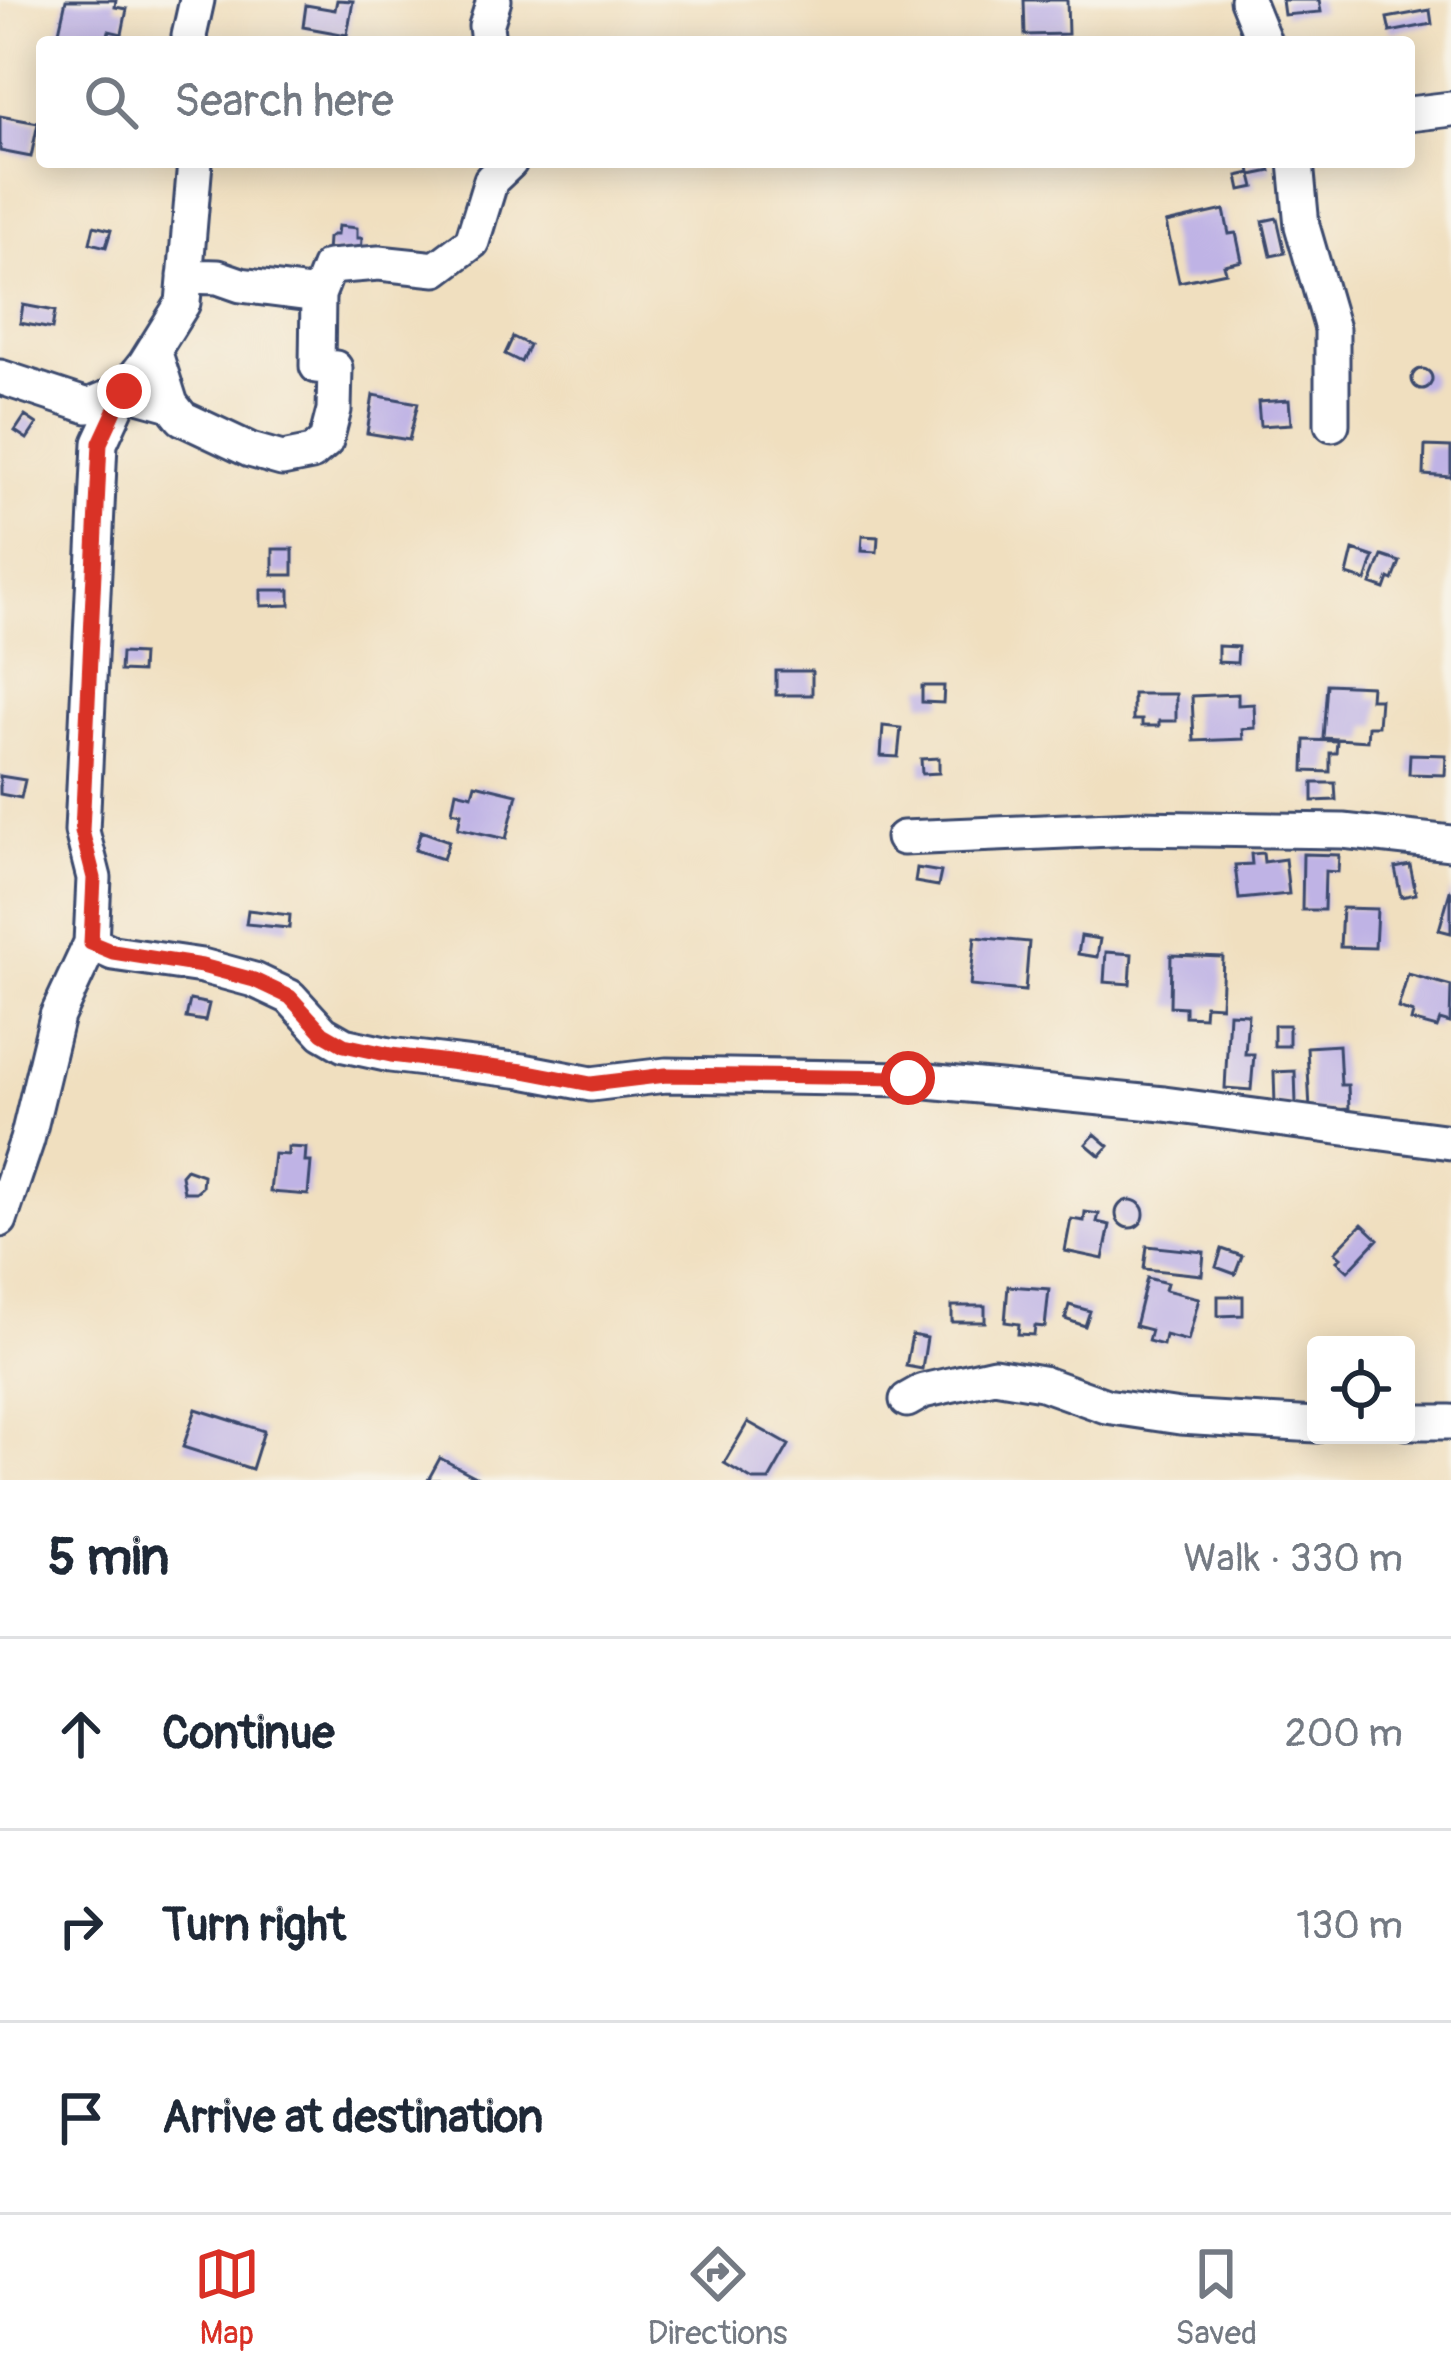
<!DOCTYPE html>
<html lang="en">
<head>
<meta charset="utf-8">
<style>
  body { margin:0; font-family:Pangolin,sans-serif; background:#f2f2f3; color:#1f2937 }
  .controls { position:absolute; right:36px; bottom:36px; display:grid; overflow:hidden; border-radius:12px; box-shadow:0 6px 30px #0003 }
  .controls button { width:108px; height:108px; display:grid; place-items:center; padding:0; border:0; border-bottom:3px solid #e0e1e3; background:#fff; color:#1f2937; font:60px sans-serif }
  .stop { position:absolute; width:36px; height:36px; margin:-27px; border:9px solid #d93025; border-radius:50%; background:#fff }
  .stop.end { background:#d93025; border-color:#fff; box-shadow:0 3px 12px #0008 }
  .list { margin:0; padding:0; list-style:none }
  h2 { display:flex; justify-content:space-between; align-items:center; height:156px; margin:0; padding:0 48px; font-size:51px }
  h2 small { font-size:39px; font-weight:400; color:#747a83 }
  .list li { display:grid; grid-template-columns:78px 1fr auto; gap:36px; align-items:center; box-sizing:border-box; height:192px; padding:0 48px; border-top:3px solid #e0e1e3 }
  .list b { display:block; font-size:45px; white-space:nowrap }
  .list em { font-size:39px; font-style:normal; color:#747a83 }
  .icon { flex:none; width:66px; height:66px; fill:none; stroke:currentColor; stroke-width:2; stroke-linecap:round; stroke-linejoin:round }
  .map { position:relative; flex:none; width:1451px; height:1480px; overflow:hidden }
  .search { position:absolute; background:#fff; box-shadow:0 6px 30px #0003; left:36px; right:36px; top:36px; height:132px; display:flex; align-items:center; gap:30px; box-sizing:border-box; padding:0 42px; border-radius:12px; color:#747a83; font-size:45px }
  .sheet { height:732px; background:#fff }
  nav { display:flex; justify-content:space-around; align-items:center; box-sizing:border-box; height:168px; border-top:3px solid #e0e1e3; background:#fff; font-size:33px; color:#747a83 }
  nav a { display:grid; justify-items:center; gap:6px }
  nav .on { color:#d93025 }
  .map>svg:first-child { display:block }
  .building { fill:#bfb3e5 }
  .lines { fill:none; stroke-linecap:round; stroke-linejoin:round }
  .minor-casing { stroke:#3b496d; stroke-width:39 }
  .minor { stroke:#fff; stroke-width:33 }
  .route { stroke:#d93025; stroke-width:15 }
</style>
</head>
<body>
<div class="map">
<svg width="1451" height="1480" viewBox="0 0 1451 1480">
  <rect width="100%" height="100%" fill="#f7f3e8"/>
  <filter id="ink" filterUnits="userSpaceOnUse"><feTurbulence type="fractalNoise" baseFrequency=".00833" numOctaves="2"/><feDisplacementMap in="SourceGraphic" scale="24" xChannelSelector="R" yChannelSelector="G"/><feConvolveMatrix kernelMatrix="1 2 1 2 8 2 1 2 1" color-interpolation-filters="sRGB"/></filter>
  <filter id="wash" filterUnits="userSpaceOnUse"><feTurbulence type="fractalNoise" baseFrequency=".004" numOctaves="4" result="noise"/><feDisplacementMap in="SourceGraphic" scale="48" xChannelSelector="R" yChannelSelector="G"/><feGaussianBlur stdDeviation="2.7" result="paint"/><feColorMatrix in="noise" values="0 0 0 0 0 0 0 0 0 0 0 0 0 0 0 0 0 1.4 0 .05"/><feComposite in="paint" operator="in"/></filter>
  <g filter="url(#wash)">
    <rect width="100%" height="100%" fill="#f0dfbf"/>
    <g id="blocks">
      <path class="building" d="M66 0H116L115 7 127 9 122 34 109 31 106 42H87L58 36Z
        M337 0 353 1 347 35 303 27 306 5 335 10Z
        M1024 0H1067L1068 34 1025 35Z
        M1282 0H1319L1321 12 1284 15Z
        M1430 10 1432 24 1390 32 1387 18Z
        M0 116 38 123 31 157 0 151Z
        M1249 162H1269L1271 171 1252 175 1255 187 1241 190 1238 176 1251 173Z
        M1224 210 1229 234 1236 233 1242 261 1224 265 1226 272 1179 282 1166 223Z
        M1277 218 1285 253 1271 256 1263 221Z
        M94 226 111 230 106 247 90 243Z
        M338 226 357 228V238H362L361 255 327 253 328 238 332 235H337Z
        M23 305 55 311 52 329 20 323Z
        M513 337 529 345 521 362 505 354Z
        M1412 379a10 10 0 1 1 20 0a10 10 0 1 1-20 0Z
        M373 395 418 403 409 440 367 433Z
        M1289 400 1291 424 1260 426 1258 402Z
        M25 416 37 424 27 439 15 431Z
        M1425 446 1451 447V477L1424 475Z
        M862 536 878 537 877 552 861 551Z
        M273 549H293V575H273Z
        M1353 550 1374 557 1366 581 1347 575Z
        M1382 556 1400 562 1393 580 1389 578 1385 589 1371 584Z
        M261 590H290V605L261 606Z
        M1218 646 1238 647 1237 663 1218 662Z
        M121 653 142 654 141 672 120 671Z
        M776 671H812V695H776Z
        M1327 684 1371 686 1370 699H1380L1378 726H1368L1367 741 1323 738Z
        M922 686H944L943 703 922 702Z
        M1133 694H1176V721H1159V726H1142V720H1133Z
        M1238 694V705L1254 704 1255 728 1242 729 1243 739 1194 741 1192 696Z
        M883 726 901 728 898 757 881 756Z
        M1305 740 1337 741 1336 753H1330V772L1304 771Z
        M1410 754 1446 755 1445 775 1409 774Z
        M939 758V773L922 774 921 759Z
        M0 776 25 780 21 798 0 794Z
        M1313 783H1335L1336 800 1313 801Z
        M475 784 517 794 506 839 458 828 461 813 452 811 456 791 472 795Z
        M421 831 449 841 443 859 415 850Z
        M1263 853 1264 862 1285 859 1289 894 1239 899 1235 865 1252 864 1251 854Z
        M1303 854 1339 855 1338 872 1325 871 1324 910H1302Z
        M1410 865 1416 894 1401 897 1395 868Z
        M917 868 941 872 938 886 915 882Z
        M1450 891 1451 892V933L1439 930Z
        M1342 908 1377 909 1375 948 1340 947Z
        M248 910 290 915 289 928 246 924Z
        M1081 936 1100 939 1097 957 1078 954Z
        M975 937 1029 942 1025 991 970 986Z
        M1106 952 1132 954 1130 984 1104 982Z
        M1171 955 1223 957 1221 1006 1205 1005 1204 1017 1185 1016V1007L1170 1006Z
        M1408 974 1451 986 1450 1023 1440 1020 1437 1028 1411 1021 1413 1013 1398 1008Z
        M190 1000 209 1004 205 1021 186 1018Z
        M1229 1013 1248 1014 1245 1054H1254L1251 1090 1225 1088Z
        M1274 1025H1289V1046H1274Z
        M1339 1045 1341 1085H1348L1349 1109 1310 1111 1307 1047Z
        M1295 1071 1296 1104 1275 1105 1274 1072Z
        M1095 1134 1109 1146 1100 1156 1086 1144Z
        M288 1147 306 1148 305 1162H311L308 1195 270 1192 274 1154 288 1155Z
        M186 1169 203 1175 202 1187 196 1192H184L181 1175Z
        M1116 1214a14 14 0 1 1 28 0a14 14 0 1 1-28 0Z
        M1085 1212 1099 1214 1097 1222 1110 1225 1103 1259 1065 1251 1071 1219 1084 1221Z
        M1362 1224 1378 1239 1348 1271 1337 1261 1341 1257 1335 1252Z
        M1147 1246 1204 1252 1202 1275 1144 1269Z
        M1222 1249 1242 1256 1235 1274 1216 1267Z
        M1147 1278 1167 1283 1165 1290 1199 1298 1188 1341 1165 1335 1163 1345 1148 1341 1151 1330 1135 1326Z
        M1008 1286 1049 1289 1045 1327 1035 1326 1034 1335 1018 1334 1019 1324 1005 1322Z
        M1218 1296H1243V1315L1218 1316Z
        M1069 1305 1090 1311 1085 1326 1065 1319Z
        M952 1306H985V1322H952Z
        M912 1335 927 1338 922 1369 906 1366Z
        M196 1409 264 1431 252 1469 183 1447Z
        M748 1422 789 1445 769 1480H753L724 1463Z
        M440 1458 482 1480H428Z"/>
    </g>
  </g>
  <g filter="url(#ink)">
    <use href="#blocks" fill-opacity="0" stroke="#3b496d" stroke-width="3"/>
    <g class="lines">
      <defs>
        <path id="minor" d="M1247 0 1264 42
          M190 42 189 36 197 0
          M488 42 486 26 494 0
          M1409 114 1451 109
          M1296 162 1302 226 1332 329V424
          M185 276 218 277 241 285 318 295 329 267 379 263 436 269 472 242 491 180 510 162
          M154 350 171 404 182 418 250 450 282 459 312 453 326 441 334 410 335 368 317 366 318 295
          M0 377 88 406 124 391 145 364 183 303 195 162
          M903 838 1134 828 1343 831 1451 843
          M91 943 113 953 202 966 254 980 290 997 323 1033 344 1045 390 1055 523 1071 591 1084 666 1075 907 1079 1164 1104 1451 1142
          M0 1220 27 1140 57 1016 91 943 94 878 82 831 100 443 124 391 171 404
          M907 1400 923 1391 994 1375 1042 1383 1106 1406 1180 1417 1316 1425
          M1406 1422H1451"/>
      </defs>
      <use href="#minor" class="minor-casing"/>
      <use href="#minor" class="minor"/>
    </g>
  </g>
  <g class="lines" filter="url(#ink)">
    <path class="route" d="M124 391 100 443 82 831 94 878 91 943 113 952 202 966 254 980 290 997 323 1033 344 1045 391 1055 523 1071 591 1084 666 1075 908 1078"/>
  </g>
</svg>
<div class="controls">
<button><svg class="icon" aria-label="locate" viewBox="0 0 24 24"><circle cx="12" cy="12" r="6"/><path d="M12 2v4M12 18v4M2 12h4M18 12h4"/></svg></button>
</div>
<div class="stop" style="left:908px;top:1078px"></div>
<div class="stop end" style="left:124px;top:391px"></div>
<div class="search"><svg class="icon" aria-label="search" viewBox="0 0 24 24"><circle cx="10" cy="10" r="6"/><path d="M15 15l6 6"/></svg>Search here</div>
</div>
<section class="sheet">
<h2>5 min<small>Walk · 330 m</small></h2>
<ul class="list">
<li><svg class="icon" aria-label="ahead" viewBox="0 0 24 24"><path d="M12 20V5M6 11l6-6 6 6"/></svg><div><b>Continue</b></div><em>200 m</em></li>
<li><svg class="icon" aria-label="right" viewBox="0 0 24 24"><path d="M7 20v-9h11M14 6l5 5-5 5"/></svg><div><b>Turn right</b></div><em>130 m</em></li>
<li><svg class="icon" aria-label="arrive" viewBox="0 0 24 24"><path d="M6 21V4h12l-3 4 3 4H6"/></svg><div><b>Arrive at destination</b></div></li>
</ul>
</section>
<nav>
<a class="on"><svg class="icon" aria-label="map" viewBox="0 0 24 24"><path d="M3 6l6-2 6 2 6-2v14l-6 2-6-2-6 2zM9 4v14M15 6v14"/></svg>Map</a>
<a><svg class="icon" aria-label="directions" viewBox="0 0 24 24"><path d="M12 3l9 9-9 9-9-9zM9 14v-3h6M13 9l2 2-2 2"/></svg>Directions</a>
<a><svg class="icon" aria-label="saved" viewBox="0 0 24 24"><path d="M7 4h10v16l-5-4-5 4z"/></svg>Saved</a>
</nav>
</body>
</html>
